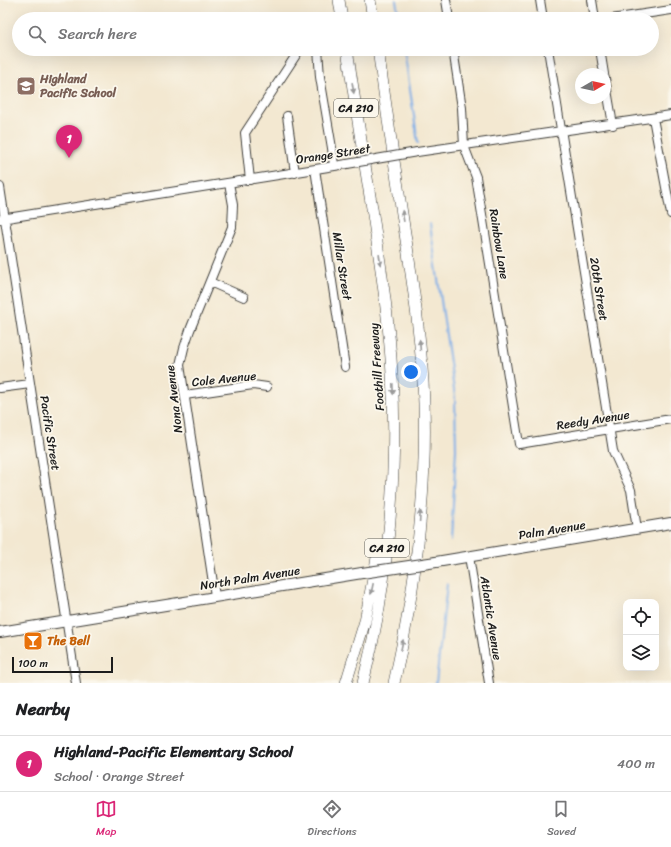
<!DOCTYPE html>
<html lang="en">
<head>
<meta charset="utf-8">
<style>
  body { margin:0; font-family:Sriracha,sans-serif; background:#f2f2f2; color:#202124 }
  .controls { position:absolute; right:12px; bottom:12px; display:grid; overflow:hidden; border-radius:8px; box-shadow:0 4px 16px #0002 }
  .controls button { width:36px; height:36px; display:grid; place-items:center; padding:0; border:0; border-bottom:1px solid #e0e0e0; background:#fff; color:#202124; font:20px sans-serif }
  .compass { position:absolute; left:575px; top:68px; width:36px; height:36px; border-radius:50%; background:#fff; box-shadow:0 4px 16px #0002; rotate:81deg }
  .scale { position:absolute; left:12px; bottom:10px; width:101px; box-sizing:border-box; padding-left:4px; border:2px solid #1c1c1c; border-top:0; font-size:11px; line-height:14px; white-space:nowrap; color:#1c1c1c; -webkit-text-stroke:3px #fbf7ec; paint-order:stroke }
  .you { position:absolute; left:411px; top:372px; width:14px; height:14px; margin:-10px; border:3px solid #fff; border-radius:50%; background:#1a73e8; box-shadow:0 0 0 6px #1a73e833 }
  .badge { display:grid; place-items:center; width:26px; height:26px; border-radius:50%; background:#db2777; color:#fff; font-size:13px; font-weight:700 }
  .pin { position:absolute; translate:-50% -33px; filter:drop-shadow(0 1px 2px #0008) }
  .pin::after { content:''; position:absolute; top:21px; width:14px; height:12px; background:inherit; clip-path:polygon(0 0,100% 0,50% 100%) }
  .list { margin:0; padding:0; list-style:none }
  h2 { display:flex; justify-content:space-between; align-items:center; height:52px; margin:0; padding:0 16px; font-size:17px }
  h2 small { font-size:13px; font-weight:400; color:#757577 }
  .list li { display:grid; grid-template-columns:26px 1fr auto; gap:12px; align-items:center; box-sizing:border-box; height:56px; padding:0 16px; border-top:1px solid #e0e0e0 }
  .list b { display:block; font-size:15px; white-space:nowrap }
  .list p { margin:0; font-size:13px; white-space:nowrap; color:#757577 }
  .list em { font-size:13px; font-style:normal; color:#757577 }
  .icon { flex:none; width:22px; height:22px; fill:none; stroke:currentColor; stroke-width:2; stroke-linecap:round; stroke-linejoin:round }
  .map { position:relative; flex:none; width:671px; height:683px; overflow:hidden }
  .search { position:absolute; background:#fff; box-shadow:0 4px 16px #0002; left:12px; right:12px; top:12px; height:44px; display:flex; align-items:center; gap:10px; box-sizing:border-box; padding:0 14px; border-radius:22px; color:#757577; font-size:15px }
  .sheet { height:108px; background:#fff }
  nav { display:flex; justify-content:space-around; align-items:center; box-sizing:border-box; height:56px; border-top:1px solid #e0e0e0; background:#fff; font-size:11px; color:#757577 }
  nav a { display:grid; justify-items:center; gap:2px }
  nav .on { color:#db2777 }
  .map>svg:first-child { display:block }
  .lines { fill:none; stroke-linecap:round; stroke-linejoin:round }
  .stream { stroke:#7daee8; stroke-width:2 }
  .minor-casing { stroke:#3c3b37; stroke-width:10 }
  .major-casing { stroke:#3c3b37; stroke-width:12 }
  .highway-casing { stroke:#3c3b37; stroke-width:12 }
  .minor { stroke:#fff; stroke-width:8 }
  .major { stroke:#fff; stroke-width:10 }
  .highway { stroke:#fff; stroke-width:11 }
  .minor-bridge-casing { stroke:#3c3b37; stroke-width:10; stroke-linecap:butt }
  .major-bridge-casing { stroke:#3c3b37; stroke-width:12; stroke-linecap:butt }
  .minor-bridge { stroke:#fff; stroke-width:8 }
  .major-bridge { stroke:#fff; stroke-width:10 }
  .oneway { fill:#999 }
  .labels { text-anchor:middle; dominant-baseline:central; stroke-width:3.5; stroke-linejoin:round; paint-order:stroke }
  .shield { fill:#fbf7ec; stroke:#5f5e5a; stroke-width:1 }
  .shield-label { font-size:11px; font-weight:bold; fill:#1c1c1c }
  .education-label { font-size:12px; font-weight:bold; fill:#785e54; stroke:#fbf7ec; text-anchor:start }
  .street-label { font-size:12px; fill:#1c1c1c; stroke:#fbf7ec }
  .food-label { font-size:12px; font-weight:bold; fill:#c56008; stroke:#fbf7ec; text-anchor:start }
</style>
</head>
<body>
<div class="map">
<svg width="671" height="683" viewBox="0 0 671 683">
  <rect width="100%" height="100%" fill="#fbf7ec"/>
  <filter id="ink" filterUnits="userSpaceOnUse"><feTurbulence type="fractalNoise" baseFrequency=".025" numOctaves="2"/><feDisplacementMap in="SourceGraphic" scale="8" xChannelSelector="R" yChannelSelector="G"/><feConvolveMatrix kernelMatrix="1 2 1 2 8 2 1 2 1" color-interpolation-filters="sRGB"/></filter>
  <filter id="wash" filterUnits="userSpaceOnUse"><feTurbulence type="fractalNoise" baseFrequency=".012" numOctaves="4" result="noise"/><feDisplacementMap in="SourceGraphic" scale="16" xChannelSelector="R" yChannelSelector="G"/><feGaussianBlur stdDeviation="0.9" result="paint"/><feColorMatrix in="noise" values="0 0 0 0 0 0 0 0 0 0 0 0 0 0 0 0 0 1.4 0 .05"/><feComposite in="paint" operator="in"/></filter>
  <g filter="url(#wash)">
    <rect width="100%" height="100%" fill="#f3e8d1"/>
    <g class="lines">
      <path class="stream" d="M396 0 399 19
        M404 49 418 143
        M430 224 455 397 456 450 451 541
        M436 683 447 584"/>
    </g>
  </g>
  <g filter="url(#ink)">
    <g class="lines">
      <defs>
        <path id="minor" d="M446 0 449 19
          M540 0 543 19
          M592 0 595 19
          M611 19 671 10
          M318 49 320 77 332 148 334 166
          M453 49 462 108 464 146 476 177 519 444 671 419
          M548 49 613 451 631 490 637 529
          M600 49 604 74
          M605 78 613 125
          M287 116 295 173
          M653 118 671 214
          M417 152 671 115
          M315 169 345 367
          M250 180 245 133 300 49
          M0 187 76 683
          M1 219 347 164
          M210 282 244 297
          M0 388 30 384
          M185 395 253 385 267 387
          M469 556 489 683
          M215 596 180 365 184 348 190 330 232 227 233 205 229 183"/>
        <path id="major" d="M436 562 671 523
          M0 632 362 573"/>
        <path id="highway" d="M339 0 342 19
          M370 0 373 19
          M347 49C355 102 363 155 372 208 380 263 389 318 392 374 398 474 388 586 363 683
          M378 49C386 108 395 168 404 227 413 285 422 343 424 403 427 497 415 591 394 683
          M346 683 365 621 379 547"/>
      </defs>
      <use href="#minor" class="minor-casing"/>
      <use href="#major" class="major-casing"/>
      <use href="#highway" class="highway-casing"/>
      <use href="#minor" class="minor"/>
      <use href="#major" class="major"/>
      <use href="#highway" class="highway"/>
      <defs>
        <path id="minor-bridge" d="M347 164 417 152"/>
        <path id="major-bridge" d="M362 573 436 562"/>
      </defs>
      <use href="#minor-bridge" class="minor-bridge-casing"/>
      <use href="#major-bridge" class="major-bridge-casing"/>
      <use href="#minor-bridge" class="minor-bridge"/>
      <use href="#major-bridge" class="major-bridge"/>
    </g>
    <defs><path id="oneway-solid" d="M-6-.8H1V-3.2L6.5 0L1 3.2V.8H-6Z"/></defs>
    <g class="oneway">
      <use href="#oneway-solid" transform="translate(353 88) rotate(81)"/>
      <use href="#oneway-solid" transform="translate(403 216) rotate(-99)"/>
      <use href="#oneway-solid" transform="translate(380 260) rotate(81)"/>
      <use href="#oneway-solid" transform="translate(420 345) rotate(-94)"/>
      <use href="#oneway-solid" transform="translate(393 389) rotate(88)"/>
      <use href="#oneway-solid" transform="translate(420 516) rotate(-86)"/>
      <use href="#oneway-solid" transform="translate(372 589) rotate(102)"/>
      <use href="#oneway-solid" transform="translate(402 645) rotate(-78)"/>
    </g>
  </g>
  <defs>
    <symbol id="school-square" viewBox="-11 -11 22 22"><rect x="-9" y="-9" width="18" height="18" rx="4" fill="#8d6e63" stroke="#fbf7ec"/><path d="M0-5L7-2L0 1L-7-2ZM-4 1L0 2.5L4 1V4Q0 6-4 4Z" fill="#fff"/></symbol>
    <symbol id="bar-square" viewBox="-11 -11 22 22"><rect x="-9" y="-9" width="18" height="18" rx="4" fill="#e8710a" stroke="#fbf7ec"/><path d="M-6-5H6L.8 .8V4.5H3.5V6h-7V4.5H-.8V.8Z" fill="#fff"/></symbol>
  </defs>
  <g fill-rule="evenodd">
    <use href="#school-square" x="15" y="75" width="22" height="22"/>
    <use href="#bar-square" x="22" y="630" width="22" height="22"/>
  </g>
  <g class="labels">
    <g class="shield">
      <rect x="334" y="99" width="44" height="18" rx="3"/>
      <rect x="365" y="539" width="44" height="18" rx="3"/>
    </g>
    <g class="shield-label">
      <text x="356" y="108">CA 210</text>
      <text x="387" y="548">CA 210</text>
    </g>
    <g class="education-label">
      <text x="40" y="79">Highland<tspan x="40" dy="14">Pacific School</tspan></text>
    </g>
    <g class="street-label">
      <text transform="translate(333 154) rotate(-9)">Orange Street</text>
      <text transform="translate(499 244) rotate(81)">Rainbow Lane</text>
      <text transform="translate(342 266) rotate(81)">Millar Street</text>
      <text transform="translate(599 289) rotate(81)">20th Street</text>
      <text transform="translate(377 367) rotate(-94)">Foothill Freeway</text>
      <text transform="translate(224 379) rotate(-6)">Cole Avenue</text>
      <text transform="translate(174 399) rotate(-97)">Nona Avenue</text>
      <text transform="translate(593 420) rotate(-9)">Reedy Avenue</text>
      <text transform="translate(50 433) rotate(81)">Pacific Street</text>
      <text transform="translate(552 530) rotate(-9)">Palm Avenue</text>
      <text transform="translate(250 578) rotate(-9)">North Palm Avenue</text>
      <text transform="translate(491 618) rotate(81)">Atlantic Avenue</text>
    </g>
    <g class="food-label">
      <text x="47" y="641">The Bell</text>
    </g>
  </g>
</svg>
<div class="controls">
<button><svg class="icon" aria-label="locate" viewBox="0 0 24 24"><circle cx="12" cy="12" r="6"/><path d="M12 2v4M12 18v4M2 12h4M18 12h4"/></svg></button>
<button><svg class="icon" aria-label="layers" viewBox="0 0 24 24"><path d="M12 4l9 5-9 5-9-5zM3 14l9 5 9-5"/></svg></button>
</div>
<svg class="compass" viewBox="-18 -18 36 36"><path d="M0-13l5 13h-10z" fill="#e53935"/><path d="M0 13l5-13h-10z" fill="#757577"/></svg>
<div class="scale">100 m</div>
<div class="you"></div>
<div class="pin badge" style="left:69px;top:158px">1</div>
<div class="search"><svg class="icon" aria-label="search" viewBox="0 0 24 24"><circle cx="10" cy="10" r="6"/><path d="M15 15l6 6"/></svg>Search here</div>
</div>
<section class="sheet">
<h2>Nearby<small></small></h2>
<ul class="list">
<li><span class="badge">1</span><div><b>Highland-Pacific Elementary School</b><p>School · Orange Street</p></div><em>400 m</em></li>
</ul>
</section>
<nav>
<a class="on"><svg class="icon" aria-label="map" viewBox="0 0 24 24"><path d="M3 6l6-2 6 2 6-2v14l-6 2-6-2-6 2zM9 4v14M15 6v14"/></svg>Map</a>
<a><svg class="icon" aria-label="directions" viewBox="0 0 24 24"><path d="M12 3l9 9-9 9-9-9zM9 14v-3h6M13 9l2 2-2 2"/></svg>Directions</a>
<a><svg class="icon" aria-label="saved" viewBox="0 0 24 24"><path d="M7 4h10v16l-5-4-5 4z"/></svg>Saved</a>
</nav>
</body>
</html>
